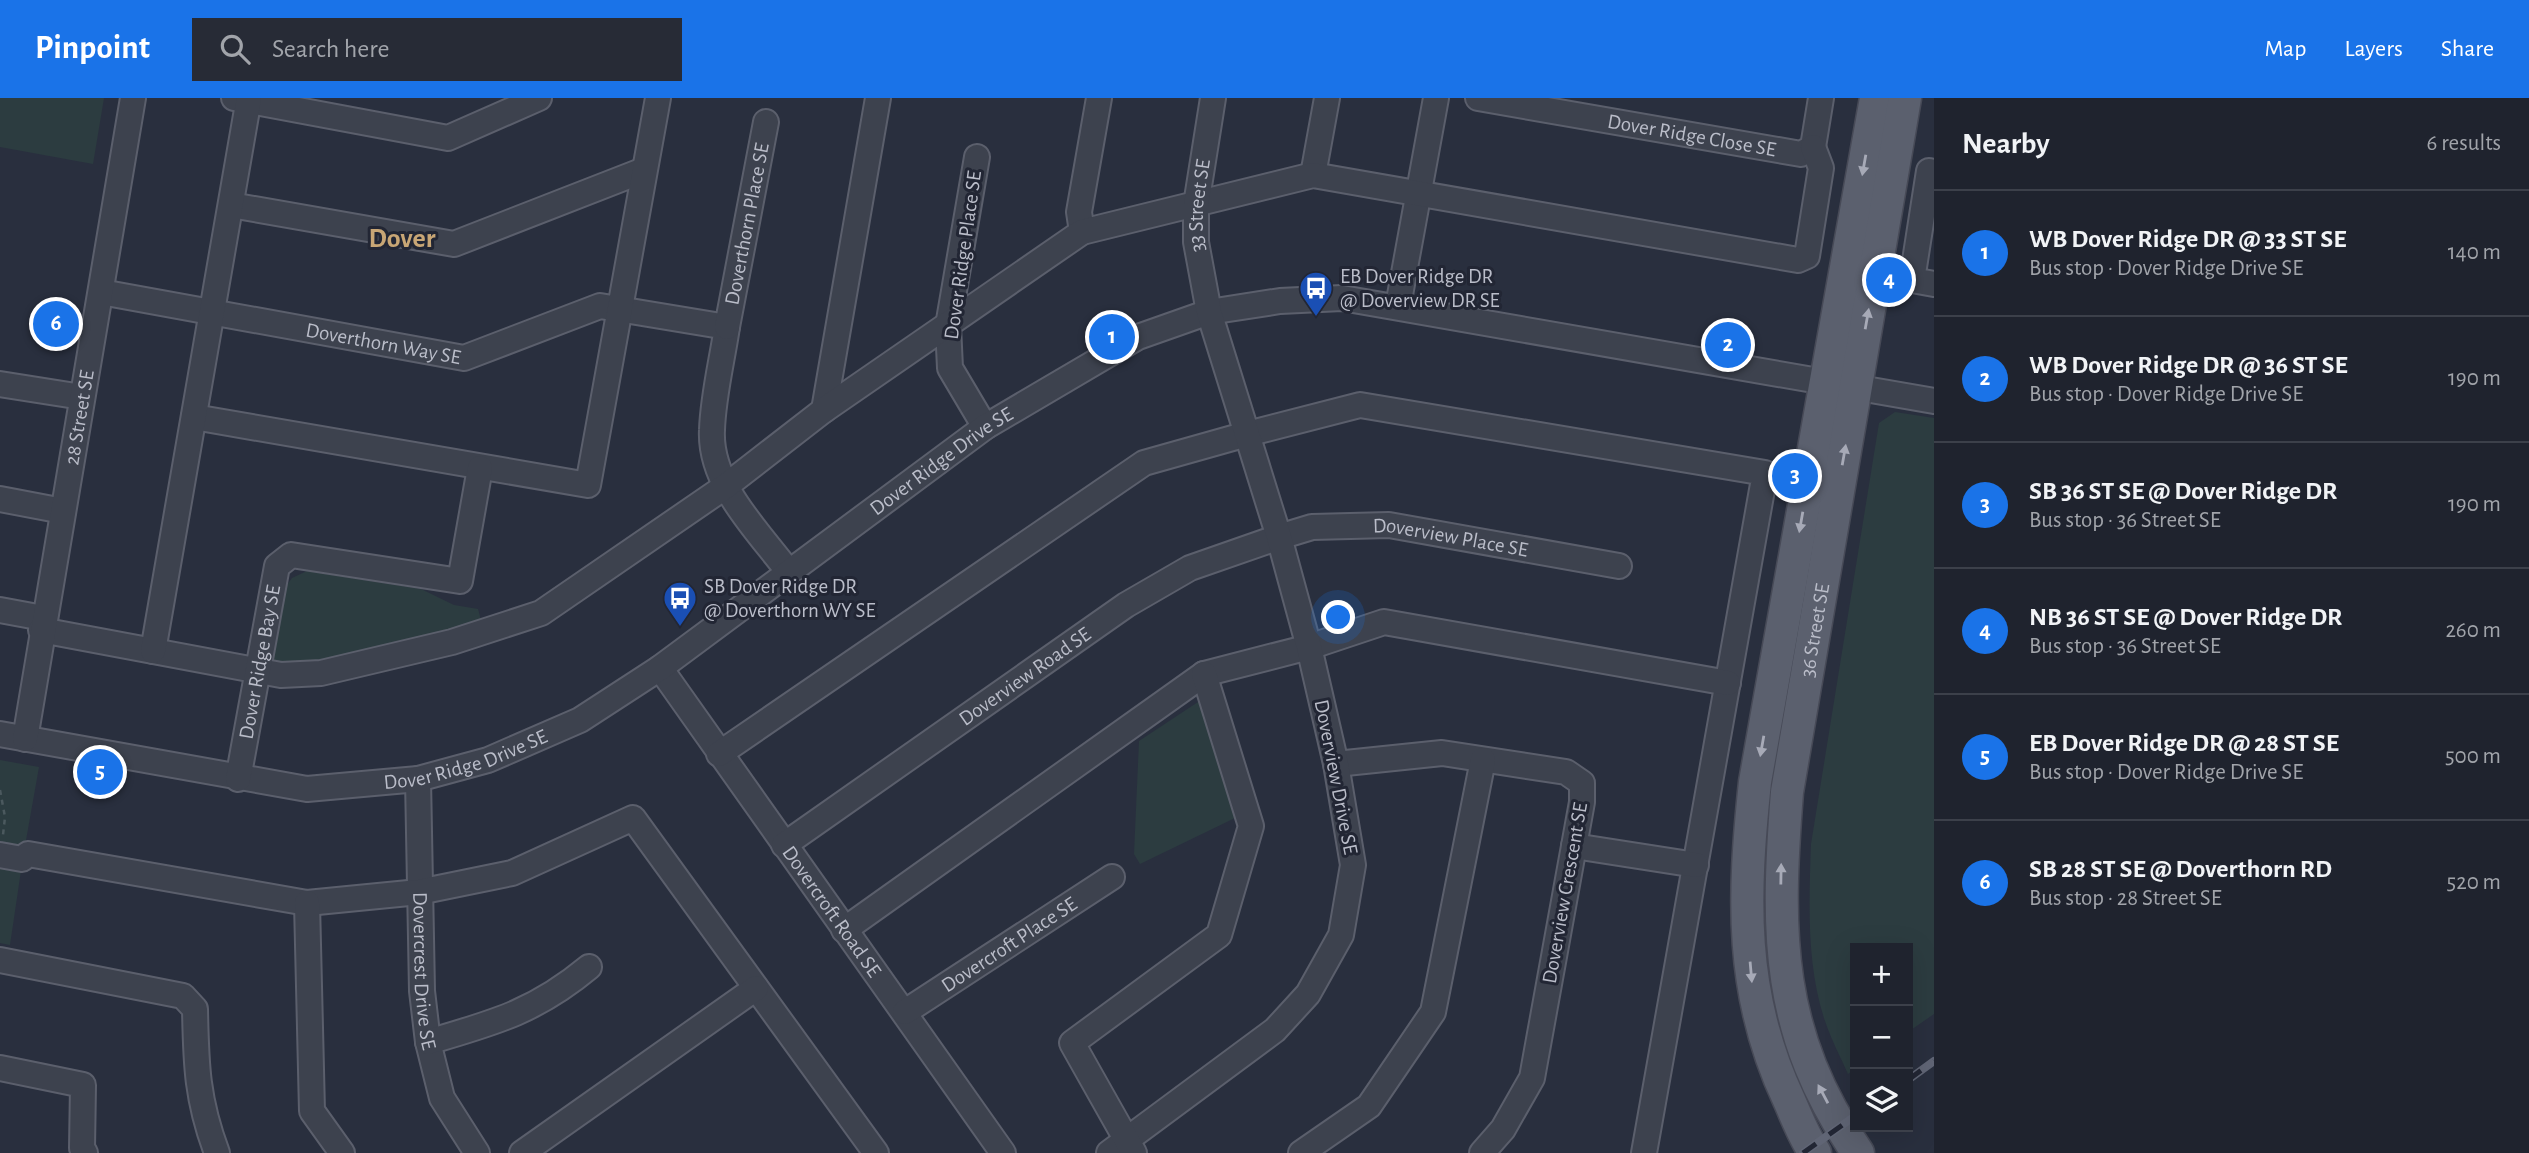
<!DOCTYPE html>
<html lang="en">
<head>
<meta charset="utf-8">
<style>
  body { margin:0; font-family:"Alegreya Sans",sans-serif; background:#272b36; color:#f1f3f6 }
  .controls { position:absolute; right:21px; bottom:21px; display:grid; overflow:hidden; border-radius:0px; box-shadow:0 7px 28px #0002 }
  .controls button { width:63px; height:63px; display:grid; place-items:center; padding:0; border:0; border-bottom:2px solid #3c404a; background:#1f232e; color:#f1f3f6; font:35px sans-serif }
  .you { position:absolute; left:1339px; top:520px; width:24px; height:24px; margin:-18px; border:5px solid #fff; border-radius:50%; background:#1a73e8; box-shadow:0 0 0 10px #1a73e833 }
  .badge { display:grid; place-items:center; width:46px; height:46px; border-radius:50%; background:#1a73e8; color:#fff; font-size:23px; font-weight:700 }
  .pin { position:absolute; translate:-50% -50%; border:4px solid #fff; box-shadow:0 2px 7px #0006 }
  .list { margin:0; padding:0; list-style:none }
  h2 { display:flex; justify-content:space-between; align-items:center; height:91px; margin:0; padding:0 28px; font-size:30px }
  h2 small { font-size:23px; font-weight:400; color:#a1a4aa }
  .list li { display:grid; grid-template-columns:46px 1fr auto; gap:21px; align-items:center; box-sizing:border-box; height:126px; padding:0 28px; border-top:2px solid #3c404a }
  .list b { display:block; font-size:26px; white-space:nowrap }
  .list p { margin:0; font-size:23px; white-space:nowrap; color:#a1a4aa }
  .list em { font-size:23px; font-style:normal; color:#a1a4aa }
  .icon { flex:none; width:38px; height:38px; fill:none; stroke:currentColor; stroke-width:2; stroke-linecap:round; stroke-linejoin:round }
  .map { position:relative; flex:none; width:1934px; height:1055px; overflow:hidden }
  header { display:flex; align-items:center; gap:42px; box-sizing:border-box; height:98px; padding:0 35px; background:#1a73e8; color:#fff }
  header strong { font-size:33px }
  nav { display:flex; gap:38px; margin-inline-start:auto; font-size:24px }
  .search { width:490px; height:63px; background:#272b36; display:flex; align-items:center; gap:18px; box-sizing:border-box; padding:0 24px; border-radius:0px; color:#a1a4aa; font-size:26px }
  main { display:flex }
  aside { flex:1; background:#1f232e }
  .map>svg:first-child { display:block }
  .green { fill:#2c3c40 }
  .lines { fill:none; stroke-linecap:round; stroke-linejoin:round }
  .minor-casing { stroke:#5b5f6c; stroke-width:28 }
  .major-casing { stroke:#474a57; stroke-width:35 }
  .path { stroke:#4b595e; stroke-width:2.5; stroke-dasharray:5 5; stroke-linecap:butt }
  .minor { stroke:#3d424e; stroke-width:24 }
  .major { stroke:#5b606e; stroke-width:32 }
  .rail-casing { stroke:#606575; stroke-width:8 }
  .rail { stroke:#222634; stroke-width:5; stroke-dasharray:16; stroke-linecap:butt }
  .oneway { fill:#a7aab7 }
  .labels { text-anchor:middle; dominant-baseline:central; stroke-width:6; stroke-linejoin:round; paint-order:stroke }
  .street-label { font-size:21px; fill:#babdc9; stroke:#222634 }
  .poi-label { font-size:21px; fill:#babdc9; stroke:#222634; text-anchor:start }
  .district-label { font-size:28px; font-weight:bold; fill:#c8a675; stroke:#222634 }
</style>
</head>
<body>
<header>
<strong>Pinpoint</strong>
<div class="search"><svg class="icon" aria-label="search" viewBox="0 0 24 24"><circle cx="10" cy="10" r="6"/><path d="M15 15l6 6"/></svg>Search here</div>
<nav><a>Map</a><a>Layers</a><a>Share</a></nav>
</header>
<main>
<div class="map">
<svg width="1934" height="1055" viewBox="0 0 1934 1055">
  <rect width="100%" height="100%" fill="#292f3e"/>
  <path class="green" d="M0 0H104L93 66 0 49Z
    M1895 314 1934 320V916L1908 934V850H1855V971L1848 976C1841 960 1832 943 1826 926 1806 869 1809 805 1811 746L1879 325Z
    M307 473 421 491 454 507 478 511 481 522C413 541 341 568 270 569L284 491 292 480Z
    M1201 602 1235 720 1140 766 1134 756 1139 643Z
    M0 662 39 669 25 748H0Z
    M0 764 22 766 10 847 0 845Z"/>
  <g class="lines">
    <defs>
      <g id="minor">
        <path d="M234 0 448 40 539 0"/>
        <path id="s1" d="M1478 0 1801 56 1813 49 1821 0"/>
        <path d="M977 59 948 228 950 270 985 329"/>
        <path d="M1934 74 1929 73 1912 182 1934 186"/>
        <path d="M1313 77 1327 0"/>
        <path d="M231 107 454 146 644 72"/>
        <path d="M1082 134 1079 114 1099 0"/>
        <path id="s2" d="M101 194 464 260 600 208 727 229C722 263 713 298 712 332 709 386 758 433 788 473"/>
        <path d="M1398 208 1436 0"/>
        <path id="s3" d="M727 229 766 24"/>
        <path d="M0 286 82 299"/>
        <path d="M824 312 878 0"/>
        <path d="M194 319 588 387 658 0"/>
        <path d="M0 401 63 413"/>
        <path d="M0 512 43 520"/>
        <path d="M41 532 281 577 321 575 452 544 541 515 726 388 824 312 1082 134 1313 77 1798 162 1807 158 1821 70 1813 49"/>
        <path d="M153 553 249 0"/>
        <path id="s4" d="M660 570 1003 1055"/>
        <path id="s5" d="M0 636 307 691 418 681 488 662 580 622 660 570 985 329 1138 239 1209 214 1280 203 1342 200 1934 303"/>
        <path id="s6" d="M25 641 133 0"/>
        <path d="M719 656 1144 365 1247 336 1360 307 1765 375 1644 1055"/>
        <path d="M1336 666 1442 655 1566 674 1582 685V704L1532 980 1503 1031 1482 1055"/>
        <path id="s7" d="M238 681 277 468 291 457 460 483 480 370"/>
        <path id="s8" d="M418 681 422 893 428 944 442 1000 477 1055"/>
        <path id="s9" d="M784 747 1126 507 1190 470 1279 439 1312 429 1389 427 1619 468"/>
        <path d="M1574 748 1696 767"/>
        <path d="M0 757 22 761 28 756 307 805 419 794 512 775 633 720 876 1055"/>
        <path d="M307 805 312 1013 342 1055"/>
        <path d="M844 832 1204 576 1309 549 1384 524 1728 585"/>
        <path d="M0 862 183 898 195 911C196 967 197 1002 217 1055"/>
        <path id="s10" d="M905 914 1112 779"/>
        <path d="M428 944C493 925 535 914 589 869"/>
        <path d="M0 970 83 987 82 1050 85 1055"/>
        <path d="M522 1055 756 890"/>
        <path id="s11" d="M1109 1055 1275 932 1308 896 1341 837 1353 767 1336 666 1309 549 1279 439 1209 214 1196 144V107L1213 0"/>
        <path d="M1134 1055 1072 945 1219 837 1251 728 1204 576"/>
        <path d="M1301 1055 1369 1008 1433 914 1483 662"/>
      </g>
      <g id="major">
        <path d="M1815 1055C1804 1039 1797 1020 1789 1002 1739 896 1743 798 1755 684L1876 0"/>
        <path id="s12" d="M1858 1055C1775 935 1776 834 1787 694L1905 0"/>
      </g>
    </defs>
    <use href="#minor" class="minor-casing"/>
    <use href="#major" class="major-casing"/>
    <path class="path" d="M0 692 5 719 3 737"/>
    <use href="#minor" class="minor"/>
    <use href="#major" class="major"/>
    <defs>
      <path id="rail" d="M1908 982 1934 963
        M1803 1055 1855 1018"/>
    </defs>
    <use href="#rail" class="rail-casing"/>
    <use href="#rail" class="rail"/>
  </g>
  <defs><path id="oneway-solid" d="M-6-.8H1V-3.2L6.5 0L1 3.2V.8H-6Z" transform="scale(1.75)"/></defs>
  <g class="oneway">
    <use href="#oneway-solid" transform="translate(1864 67) rotate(100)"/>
    <use href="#oneway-solid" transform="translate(1867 221) rotate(-80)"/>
    <use href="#oneway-solid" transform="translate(1844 357) rotate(-80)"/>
    <use href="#oneway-solid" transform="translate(1801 424) rotate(100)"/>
    <use href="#oneway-solid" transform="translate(1762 648) rotate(100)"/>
    <use href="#oneway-solid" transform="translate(1781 776) rotate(-89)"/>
    <use href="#oneway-solid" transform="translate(1751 874) rotate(85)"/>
    <use href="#oneway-solid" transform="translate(1823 996) rotate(-118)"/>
  </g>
  <defs>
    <symbol id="bus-pin" viewBox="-11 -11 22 30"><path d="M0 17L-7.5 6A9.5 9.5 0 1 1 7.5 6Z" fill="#1a4fb4" stroke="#222634"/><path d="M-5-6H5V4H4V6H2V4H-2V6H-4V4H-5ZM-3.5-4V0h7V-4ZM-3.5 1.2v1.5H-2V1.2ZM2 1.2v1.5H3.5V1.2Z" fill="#fff"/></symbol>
  </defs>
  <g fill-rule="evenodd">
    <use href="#bus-pin" x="1297" y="171" width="38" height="52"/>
    <use href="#bus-pin" x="661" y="481" width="38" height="52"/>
  </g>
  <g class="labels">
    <g class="street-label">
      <text stroke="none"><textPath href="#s1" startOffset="217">Dover Ridge Close SE</textPath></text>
      <text stroke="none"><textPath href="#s11" startOffset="1074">33 Street SE</textPath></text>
      <text stroke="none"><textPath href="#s3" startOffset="105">Doverthorn Place SE</textPath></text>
      <text transform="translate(963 157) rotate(-82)">Dover Ridge Place SE</text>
      <text stroke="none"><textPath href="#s2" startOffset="287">Doverthorn Way SE</textPath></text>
      <text stroke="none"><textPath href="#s6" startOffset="326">28 Street SE</textPath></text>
      <text stroke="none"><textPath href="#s5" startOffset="1041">Dover Ridge Drive SE</textPath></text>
      <text stroke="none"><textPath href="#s9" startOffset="760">Doverview Place SE</textPath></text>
      <text stroke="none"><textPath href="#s12" startOffset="541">36 Street SE</textPath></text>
      <text stroke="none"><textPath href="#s7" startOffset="119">Dover Ridge Bay SE</textPath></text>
      <text stroke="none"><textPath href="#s9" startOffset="294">Doverview Road SE</textPath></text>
      <text stroke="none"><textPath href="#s5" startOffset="474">Dover Ridge Drive SE</textPath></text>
      <text transform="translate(1336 679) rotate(79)">Doverview Drive SE</text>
      <text transform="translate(1565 795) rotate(-80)">Doverview Crescent SE</text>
      <text stroke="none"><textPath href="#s4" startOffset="298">Dovercroft Road SE</textPath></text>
      <text stroke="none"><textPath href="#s10" startOffset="124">Dovercroft Place SE</textPath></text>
      <text stroke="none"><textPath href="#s8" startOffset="192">Dovercrest Drive SE</textPath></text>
    </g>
    <g class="poi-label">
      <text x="1340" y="178">EB Dover Ridge DR<tspan x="1340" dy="24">@ Doverview DR SE</tspan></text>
      <text x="704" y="488">SB Dover Ridge DR<tspan x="704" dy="24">@ Doverthorn WY SE</tspan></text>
    </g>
    <g class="district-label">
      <text x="402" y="141">Dover</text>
    </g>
  </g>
</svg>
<div class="controls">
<button>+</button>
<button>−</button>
<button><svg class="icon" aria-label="layers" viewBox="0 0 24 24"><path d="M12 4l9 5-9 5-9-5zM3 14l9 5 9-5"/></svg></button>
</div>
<div class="you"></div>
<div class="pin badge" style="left:1112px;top:239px">1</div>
<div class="pin badge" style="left:1728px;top:247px">2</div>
<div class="pin badge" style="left:1795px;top:378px">3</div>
<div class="pin badge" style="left:1889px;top:182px">4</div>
<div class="pin badge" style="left:100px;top:674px">5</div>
<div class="pin badge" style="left:56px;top:226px">6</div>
</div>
<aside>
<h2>Nearby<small>6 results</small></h2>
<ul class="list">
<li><span class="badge">1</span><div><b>WB Dover Ridge DR @ 33 ST SE</b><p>Bus stop · Dover Ridge Drive SE</p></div><em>140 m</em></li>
<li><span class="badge">2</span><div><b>WB Dover Ridge DR @ 36 ST SE</b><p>Bus stop · Dover Ridge Drive SE</p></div><em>190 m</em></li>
<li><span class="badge">3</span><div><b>SB 36 ST SE @ Dover Ridge DR</b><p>Bus stop · 36 Street SE</p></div><em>190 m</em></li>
<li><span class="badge">4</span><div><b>NB 36 ST SE @ Dover Ridge DR</b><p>Bus stop · 36 Street SE</p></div><em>260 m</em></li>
<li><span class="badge">5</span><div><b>EB Dover Ridge DR @ 28 ST SE</b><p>Bus stop · Dover Ridge Drive SE</p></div><em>500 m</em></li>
<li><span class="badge">6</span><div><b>SB 28 ST SE @ Doverthorn RD</b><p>Bus stop · 28 Street SE</p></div><em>520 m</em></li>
</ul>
</aside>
</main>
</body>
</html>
